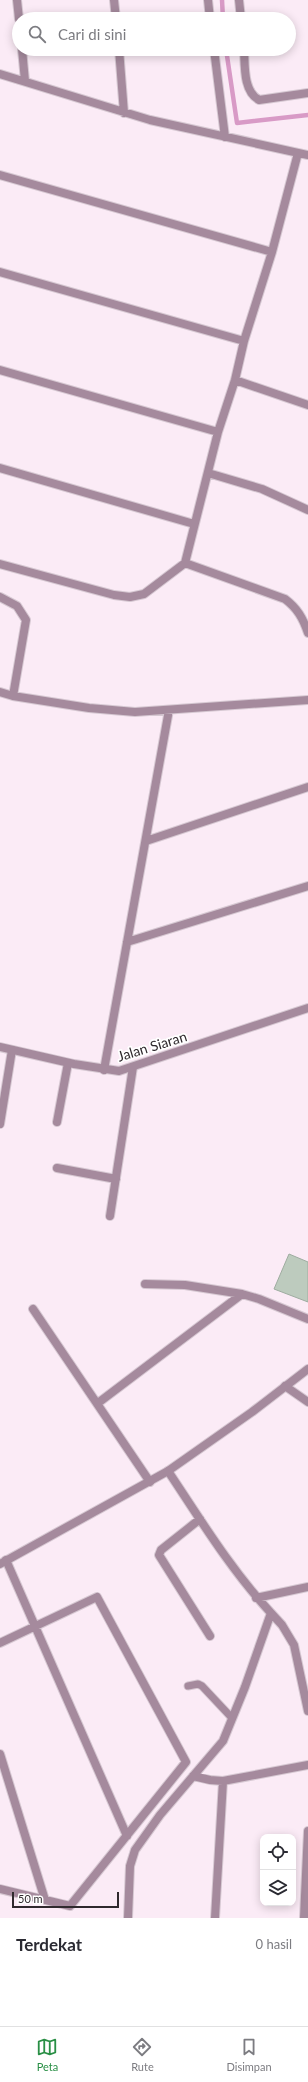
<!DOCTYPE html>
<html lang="id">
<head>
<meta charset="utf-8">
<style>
  body { margin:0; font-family:Lato,sans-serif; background:#f2f2f3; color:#2b2b33 }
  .controls { position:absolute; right:12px; bottom:12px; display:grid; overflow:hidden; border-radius:8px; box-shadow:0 2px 10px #0003 }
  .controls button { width:36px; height:36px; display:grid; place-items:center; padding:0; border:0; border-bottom:1px solid #e1e1e2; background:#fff; color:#2b2b33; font:20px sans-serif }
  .scale { position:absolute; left:12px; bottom:10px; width:107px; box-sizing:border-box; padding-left:4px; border:2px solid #2f292d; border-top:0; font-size:11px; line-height:14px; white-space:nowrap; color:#2f292d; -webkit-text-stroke:3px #fff; paint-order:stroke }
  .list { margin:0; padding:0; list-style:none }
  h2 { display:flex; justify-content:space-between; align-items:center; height:52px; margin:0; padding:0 16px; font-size:17px }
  h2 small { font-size:13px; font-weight:400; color:#7c7c81 }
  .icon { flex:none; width:22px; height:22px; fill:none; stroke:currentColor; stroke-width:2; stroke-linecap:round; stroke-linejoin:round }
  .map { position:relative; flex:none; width:308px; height:1918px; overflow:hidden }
  .search { position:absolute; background:#fff; box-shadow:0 2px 10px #0003; left:12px; right:12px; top:12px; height:44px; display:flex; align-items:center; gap:10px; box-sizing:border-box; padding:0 14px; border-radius:22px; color:#7c7c81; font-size:15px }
  .sheet { height:108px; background:#fff }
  nav { display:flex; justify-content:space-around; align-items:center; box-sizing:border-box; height:56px; border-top:1px solid #e1e1e2; background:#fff; font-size:11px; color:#7c7c81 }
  nav a { display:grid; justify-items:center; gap:2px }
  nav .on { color:#298f45 }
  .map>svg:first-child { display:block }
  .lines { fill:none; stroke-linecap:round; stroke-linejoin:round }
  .stream { stroke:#d89ac6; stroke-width:4.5 }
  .building { fill:#bdcbbe; stroke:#9eaca0 }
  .service-casing { stroke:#d6c8d2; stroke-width:9 }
  .minor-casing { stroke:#d6c8d2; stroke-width:10 }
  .tertiary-casing { stroke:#d6c8d2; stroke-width:10 }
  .service { stroke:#a58a9d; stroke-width:7 }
  .minor { stroke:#a58a9d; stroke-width:8 }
  .tertiary { stroke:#a58a9d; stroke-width:8 }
  .labels { text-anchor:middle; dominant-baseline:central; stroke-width:3.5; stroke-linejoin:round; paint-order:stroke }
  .street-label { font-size:14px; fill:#2f292d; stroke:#fff }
</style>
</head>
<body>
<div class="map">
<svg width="308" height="1918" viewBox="0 0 308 1918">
  <rect width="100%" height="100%" fill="#fbebf6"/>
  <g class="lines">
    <path class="stream" d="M222 0 223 19
      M226 49 237 123 308 115"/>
  </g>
  <path class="building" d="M289 1254 308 1262V1302L274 1289Z"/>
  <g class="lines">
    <defs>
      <path id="service" d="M188 1686 198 1684 202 1686 232 1718"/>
      <path id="minor" d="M17 0 19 19
        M114 0 116 19
        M208 0 210 19
        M239 0 241 19
        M22 49 25 81
        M119 49 124 113
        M214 49 225 137
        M244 49C245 66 243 91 259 100L308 93
        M0 74 150 120 308 155
        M0 175 272 252
        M0 272 244 341
        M0 370 218 432
        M235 380 308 405
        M0 468 194 524
        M208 473 262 489 308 510
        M185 563 285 599C297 608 303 618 308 633
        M0 564 114 595 130 597 144 594 185 563 218 432 235 380 244 341 272 252 298 153
        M0 597 17 606 26 620 13 696
        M0 692 13 696 89 708 135 712 308 700
        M146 841 308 787
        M127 942 308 886
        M104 1070 169 710
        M57 1122 68 1063
        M0 1124 12 1050
        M57 1168 116 1179
        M110 1216 133 1067
        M145 1284 185 1285 242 1294
        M33 1309 150 1482
        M285 1386 308 1402
        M98 1403 242 1294 259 1299 308 1319
        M200 1519 161 1550 159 1555 210 1636
        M6 1560 127 1836
        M256 1598 308 1587
        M271 1613 282 1625 294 1645 308 1711
        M0 1643 97 1597 186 1762 70 1906 0 1889
        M0 1754 45 1900
        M193 1776 210 1780 223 1781 308 1765
        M128 1918 130 1866 135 1850 160 1815 223 1741 245 1687 271 1613C231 1570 200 1519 168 1471
        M215 1918 223 1781
        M304 1918 308 1831"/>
      <path id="tertiary" d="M0 1047 74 1064 119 1071 308 1008
        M0 1564 168 1471 252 1412 308 1369"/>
    </defs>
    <use href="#service" class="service-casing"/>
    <use href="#minor" class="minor-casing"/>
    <use href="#tertiary" class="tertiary-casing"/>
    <use href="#service" class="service"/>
    <use href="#minor" class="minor"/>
    <use href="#tertiary" class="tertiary"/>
  </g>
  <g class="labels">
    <g class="street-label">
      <text transform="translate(152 1046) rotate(-17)">Jalan Siaran</text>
    </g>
  </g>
</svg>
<div class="controls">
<button><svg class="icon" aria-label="locate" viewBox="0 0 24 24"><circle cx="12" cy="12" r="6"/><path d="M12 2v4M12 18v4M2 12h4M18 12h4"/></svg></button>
<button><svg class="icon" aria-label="layers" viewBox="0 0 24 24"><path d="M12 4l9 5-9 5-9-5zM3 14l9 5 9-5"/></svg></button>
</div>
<div class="scale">50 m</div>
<div class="search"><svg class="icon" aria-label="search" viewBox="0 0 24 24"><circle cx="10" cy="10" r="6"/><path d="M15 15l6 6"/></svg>Cari di sini</div>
</div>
<section class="sheet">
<h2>Terdekat<small>0 hasil</small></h2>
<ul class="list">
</ul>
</section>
<nav>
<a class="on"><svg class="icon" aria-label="map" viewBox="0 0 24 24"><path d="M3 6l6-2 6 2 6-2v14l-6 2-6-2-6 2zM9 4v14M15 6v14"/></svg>Peta</a>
<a><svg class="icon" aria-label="directions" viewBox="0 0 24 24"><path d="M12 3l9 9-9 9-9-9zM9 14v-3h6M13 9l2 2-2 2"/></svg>Rute</a>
<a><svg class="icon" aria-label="saved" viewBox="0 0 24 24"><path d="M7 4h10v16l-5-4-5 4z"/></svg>Disimpan</a>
</nav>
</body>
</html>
